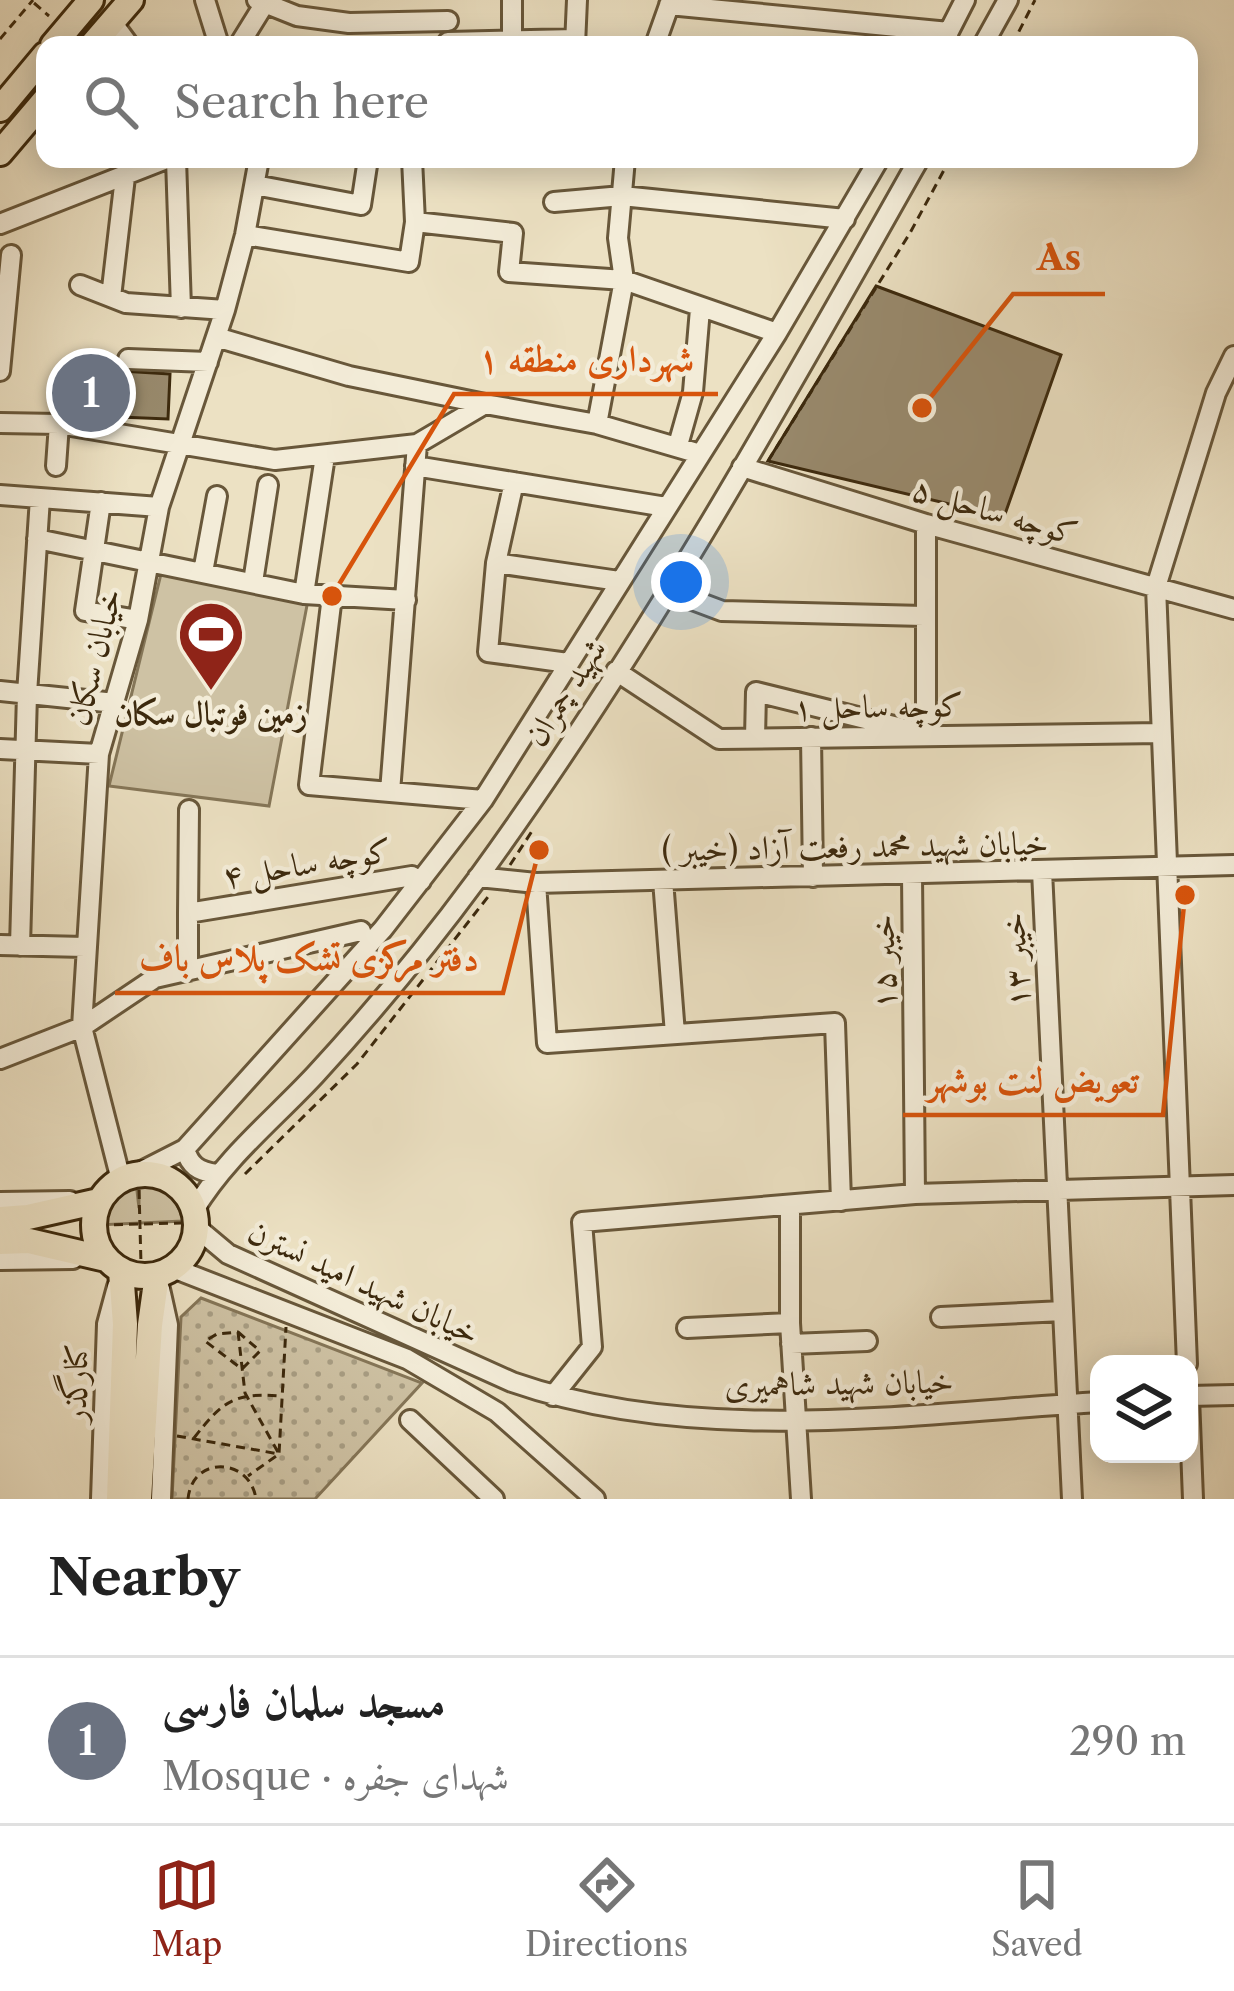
<!DOCTYPE html>
<html lang="en">
<head>
<meta charset="utf-8">
<style>
  body { margin:0; font-family:"Libre Caslon Text",Amiri,serif; background:#f2f2f2; color:#222 }
  .controls { position:absolute; right:36px; bottom:36px; display:grid; overflow:hidden; border-radius:24px; box-shadow:0 6px 30px #0003 }
  .controls button { width:108px; height:108px; display:grid; place-items:center; padding:0; border:0; border-bottom:3px solid #e0e0e0; background:#fff; color:#222; font:60px sans-serif }
  .you { position:absolute; left:681px; top:582px; width:42px; height:42px; margin:-30px; border:9px solid #fff; border-radius:50%; background:#1a73e8; box-shadow:0 0 0 18px #1a73e833 }
  .badge { display:grid; place-items:center; width:78px; height:78px; border-radius:50%; background:#8f2418; color:#fff; font-size:39px; font-weight:700 }
  .pin { position:absolute; translate:-50% -50%; border:6px solid #fff; box-shadow:0 3px 12px #0006 }
  .list { margin:0; padding:0; list-style:none }
  h2 { display:flex; justify-content:space-between; align-items:center; height:156px; margin:0; padding:0 48px; font-size:51px }
  h2 small { font-size:39px; font-weight:400; color:#767676 }
  .list li { display:grid; grid-template-columns:78px 1fr auto; gap:36px; align-items:center; box-sizing:border-box; height:168px; padding:0 48px; border-top:3px solid #e0e0e0 }
  .list b { display:block; font-size:45px; white-space:nowrap }
  .list p { margin:0; font-size:39px; white-space:nowrap; color:#767676 }
  .list em { font-size:39px; font-style:normal; color:#767676 }
  .icon { flex:none; width:66px; height:66px; fill:none; stroke:currentColor; stroke-width:2; stroke-linecap:round; stroke-linejoin:round }
  .map { position:relative; flex:none; width:1234px; height:1499px; overflow:hidden }
  .search { position:absolute; background:#fff; box-shadow:0 6px 30px #0003; left:36px; right:36px; top:36px; height:132px; display:flex; align-items:center; gap:30px; box-sizing:border-box; padding:0 42px; border-radius:24px; color:#767676; font-size:45px }
  .sheet { height:324px; background:#fff }
  nav { display:flex; justify-content:space-around; align-items:center; box-sizing:border-box; height:168px; border-top:3px solid #e0e0e0; background:#fff; font-size:33px; color:#767676 }
  nav a { display:grid; justify-items:center; gap:6px }
  nav .on { color:#8f2418 }
  .map>svg:first-child { display:block }
  .grass { fill:#cec2a4; stroke:#857658; stroke-width:3 }
  .park { fill:url(#park-dots); stroke:#857658; stroke-width:3 }
  .building { fill:#98896c; stroke:#3c290d; stroke-width:3 }
  .lines { fill:none; stroke-linecap:round; stroke-linejoin:round }
  .minor-casing { stroke:#68573a; stroke-width:24 }
  .major-casing { stroke:#3c290d; stroke-width:30 }
  .path { stroke:#3c290d; stroke-width:3; stroke-dasharray:9 6; stroke-linecap:butt }
  .minor { stroke:#f3ecd8; stroke-width:18 }
  .major { stroke:#ece1c3; stroke-width:24 }
  .labels { text-anchor:middle; dominant-baseline:central; stroke-width:9; stroke-linejoin:round; paint-order:stroke }
  .street-label { font-size:33px; fill:#3c290d; stroke:#f3ecd8 }
  .poi-label { font-size:33px; font-weight:bold; fill:#3c290d; stroke:#f3ecd8 }
  .leader { fill:none; stroke:#d7540c; stroke-width:4.5 }
  .callout-dot { fill:#d7540c; stroke:#f3ecd8; stroke-width:4.5 }
  .callout-label { font-size:36px; text-anchor:middle; font-weight:bold; fill:#d7540c; stroke:#f3ecd8; stroke-width:9; stroke-linejoin:round; paint-order:stroke }
</style>
</head>
<body>
<div class="map">
<svg width="1234" height="1499" viewBox="0 0 1234 1499">
  <defs>
    <pattern id="park-dots" width="8" height="8" patternUnits="userSpaceOnUse" patternTransform="scale(3)"><rect width="8" height="8" fill="#cec2a4"/><path d="M2 2h.1M6 6h.1" fill="none" stroke="#a89e84" stroke-width="1.8" stroke-linecap="round"/></pattern>
  </defs>
  <rect width="100%" height="100%" fill="#ece1c3"/>
  <filter id="stains"><feTurbulence type="fractalNoise" baseFrequency=".00167" numOctaves="4"/><feColorMatrix values="0 0 0 0 .2 0 0 0 0 .09 0 0 0 0 .02 0 0 0 .5 -.17"/></filter>
  <radialGradient id="worn" r=".72"><stop offset=".6" stop-color="#630" stop-opacity="0"/><stop offset="1" stop-color="#630" stop-opacity=".3"/></radialGradient>
  <path class="grass" d="M161 574 308 600 269 806 109 786Z
    M136 1182 139 1208V1182C162 1185 178 1198 183 1221L98 1225 110 1197Z"/>
  <path class="park" d="M201 1298 422 1383 315 1499H172L181 1317Z"/>
  <path class="building" d="M876 286 1061 355 1004 517 768 461Z
    M121 371 170 374 168 419 119 417Z"/>
  <g class="lines">
    <defs>
      <path id="minor" d="M205 0 219 45
        M257 0 297 16 349 23 448 21
        M512 0V40
        M669 5 949 32
        M112 22 129 45
        M448 42 576 39
        M239 45 265 3
        M575 45 577 0
        M655 45 671 0
        M942 45 965 0
        M983 45 1008 0
        M176 159 181 308
        M255 185 361 205 368 159
        M554 202 622 196 845 219
        M415 222 513 233 509 272 624 280 777 333
        M0 224 166 159
        M245 235 409 262 415 222 412 159
        M80 285 126 303 225 310
        M111 297 125 177
        M216 337 349 376 485 404
        M128 359 208 362
        M0 371 11 255
        M0 423 59 424 275 460 417 444 485 404 597 424 700 454
        M597 424 624 280 618 238 625 159
        M678 445 693 392 700 309
        M56 466 59 424
        M415 466 666 507
        M742 467 926 524 1234 609
        M514 482 496 563 488 652 568 663
        M0 495 40 498 27 694 20 946
        M40 498 159 507
        M101 502 85 611 138 620
        M37 539 304 594 406 600
        M496 563 619 581
        M203 572 217 496
        M253 582 268 485
        M666 590 722 611 924 616
        M304 594 325 456
        M332 596 309 785 483 800
        M616 671 719 739 1161 733
        M0 691 115 703
        M811 737 813 877
        M755 738 756 692 926 734V524
        M0 749 99 754
        M390 792 417 444
        M1042 871 1072 1499
        M912 874 915 1194
        M478 877 536 883 1234 865
        M663 880 675 1034
        M536 883 547 1043 835 1023 841 1201
        M188 913 189 810
        M0 945 85 947
        M188 971V913L412 876 421 881
        M0 1059 82 1027 155 978 361 931
        M185 1149C190 1166 198 1171 216 1174
        M134 1175 185 1149 383 929 483 800 777 333 879 159
        M121 1180 82 1027 99 754 138 620 159 507 225 310 245 235 259 159
        M0 1202 70 1201
        M790 1206V1323L801 1499
        M194 1210C226 1157 273 1120 315 1075 372 1013 427 947 477 879 642 652 781 404 919 159
        M197 1228 228 1254 512 1382C695 1446 909 1414 1099 1402
        M0 1260 73 1259
        M173 1268 407 1359 497 1412 595 1499
        M160 1289 168 1325 161 1499
        M941 1317 1063 1311
        M687 1328 790 1323
        M791 1344 867 1341
        M1187 1364 1156 587 1216 393 1234 356
        M553 1396 592 1347 582 1222 915 1194 1234 1185
        M1189 1396 1234 1395
        M1189 1397 1193 1499
        M410 1420 494 1499
        M101 1499 107 1324 117 1287"/>
      <path id="major" d="M53 45 91 0
        M92 45 131 0
        M0 109 45 55
        M0 153 45 100
        M94 1225a51 51 0 1 1 102 0a51 51 0 1 1-102 0Z
        M0 1219 28 1217 99 1201
        M0 1242 29 1241 106 1259
        M119 1499 125 1324 121 1271
        M139 1499 150 1325 157 1275"/>
    </defs>
    <use href="#minor" class="minor-casing"/>
    <use href="#major" class="major-casing"/>
    <path class="path" d="M34 3 49 16
      M0 39 33 0
      M1012 45 1035 0
      M768 461 910 233 950 159
      M510 865 534 828
      M245 1174 357 1064 491 893
      M139 1190 141 1264
      M99 1225 181 1223
      M238 1332 245 1393 279 1454 248 1476
      M238 1332 260 1351 242 1369 205 1341 217 1334Z
      M177 1436 279 1454 286 1327
      M194 1438C222 1402 234 1392 280 1396
      M188 1499C192 1455 250 1457 256 1499"/>
    <use href="#minor" class="minor"/>
    <use href="#major" class="major"/>
  </g>
  <defs>
    <symbol id="stadium-pin" viewBox="-11 -11 22 30"><path d="M0 17L-7.5 6A9.5 9.5 0 1 1 7.5 6Z" fill="#8f2418" stroke="#f3ecd8"/><path d="M0-5a6.5 5 0 1 0 0 10a6.5 5 0 1 0 0-10ZM-3.5-1.8h7v3.6h-7Z" fill="#fff"/></symbol>
  </defs>
  <g fill-rule="evenodd">
    <use href="#stadium-pin" x="173" y="596" width="76" height="104"/>
  </g>
  <g class="labels">
    <g class="street-label">
      <text transform="translate(995 511) rotate(16)">کوچه ساحل ۵</text>
      <text transform="translate(94 657) rotate(-76)">خیابان سکان</text>
      <text transform="translate(565 692) rotate(-57)">شهید چمران</text>
      <text transform="translate(878 706) rotate(-1)">کوچه ساحل ۱</text>
      <text transform="translate(855 846) rotate(-1)">( خیبر) خیابان شهید محمد رفعت آزاد</text>
      <text transform="translate(307 863) rotate(-9)">کوچه ساحل ۴</text>
      <text transform="translate(1015 960) rotate(-93)">خیبر ۱۳</text>
      <text transform="translate(883 962) rotate(-91)">خیبر ۱۵</text>
      <text transform="translate(364 1282) rotate(25)">خیابان شهید امید نسترن</text>
      <text transform="translate(75 1383) rotate(-88)">کنارگذر</text>
      <text transform="translate(839 1383) rotate(-1)">خیابان شهید شاهمیری</text>
    </g>
    <g class="poi-label">
      <text x="211" y="713">زمین فوتبال سکان</text>
    </g>
  </g>
  <path class="leader" d="M922 408L1013 294H1105M332 596L454 394H718M539 850L503 993H115M1185 895L1163 1115H903"/>
  <g class="callout-dot">
    <circle cx="922" cy="408" r="12"/>
    <circle cx="332" cy="596" r="12"/>
    <circle cx="539" cy="850" r="12"/>
    <circle cx="1185" cy="895" r="12"/>
  </g>
  <g class="callout-label">
    <text x="1059" y="270">As</text>
    <text x="586" y="371">شهرداری منطقه ١</text>
    <text x="309" y="970">دفتر مرکزی تشک پلاس باف</text>
    <text x="1033" y="1092">تعویض لنت بوشهر</text>
  </g>
  <rect width="100%" height="100%" filter="url(#stains)"/>
  <rect width="100%" height="100%" fill="url(#worn)"/>
</svg>
<div class="controls">
<button><svg class="icon" aria-label="layers" viewBox="0 0 24 24"><path d="M12 4l9 5-9 5-9-5zM3 14l9 5 9-5"/></svg></button>
</div>
<div class="you"></div>
<div class="pin badge" style="left:91px;top:393px;background:#6b7280">1</div>
<div class="search"><svg class="icon" aria-label="search" viewBox="0 0 24 24"><circle cx="10" cy="10" r="6"/><path d="M15 15l6 6"/></svg>Search here</div>
</div>
<section class="sheet">
<h2>Nearby<small></small></h2>
<ul class="list">
<li><span class="badge" style="background:#6b7280">1</span><div><b>مسجد سلمان فارسی</b><p>Mosque · شهدای جفره</p></div><em>290 m</em></li>
</ul>
</section>
<nav>
<a class="on"><svg class="icon" aria-label="map" viewBox="0 0 24 24"><path d="M3 6l6-2 6 2 6-2v14l-6 2-6-2-6 2zM9 4v14M15 6v14"/></svg>Map</a>
<a><svg class="icon" aria-label="directions" viewBox="0 0 24 24"><path d="M12 3l9 9-9 9-9-9zM9 14v-3h6M13 9l2 2-2 2"/></svg>Directions</a>
<a><svg class="icon" aria-label="saved" viewBox="0 0 24 24"><path d="M7 4h10v16l-5-4-5 4z"/></svg>Saved</a>
</nav>
</body>
</html>
